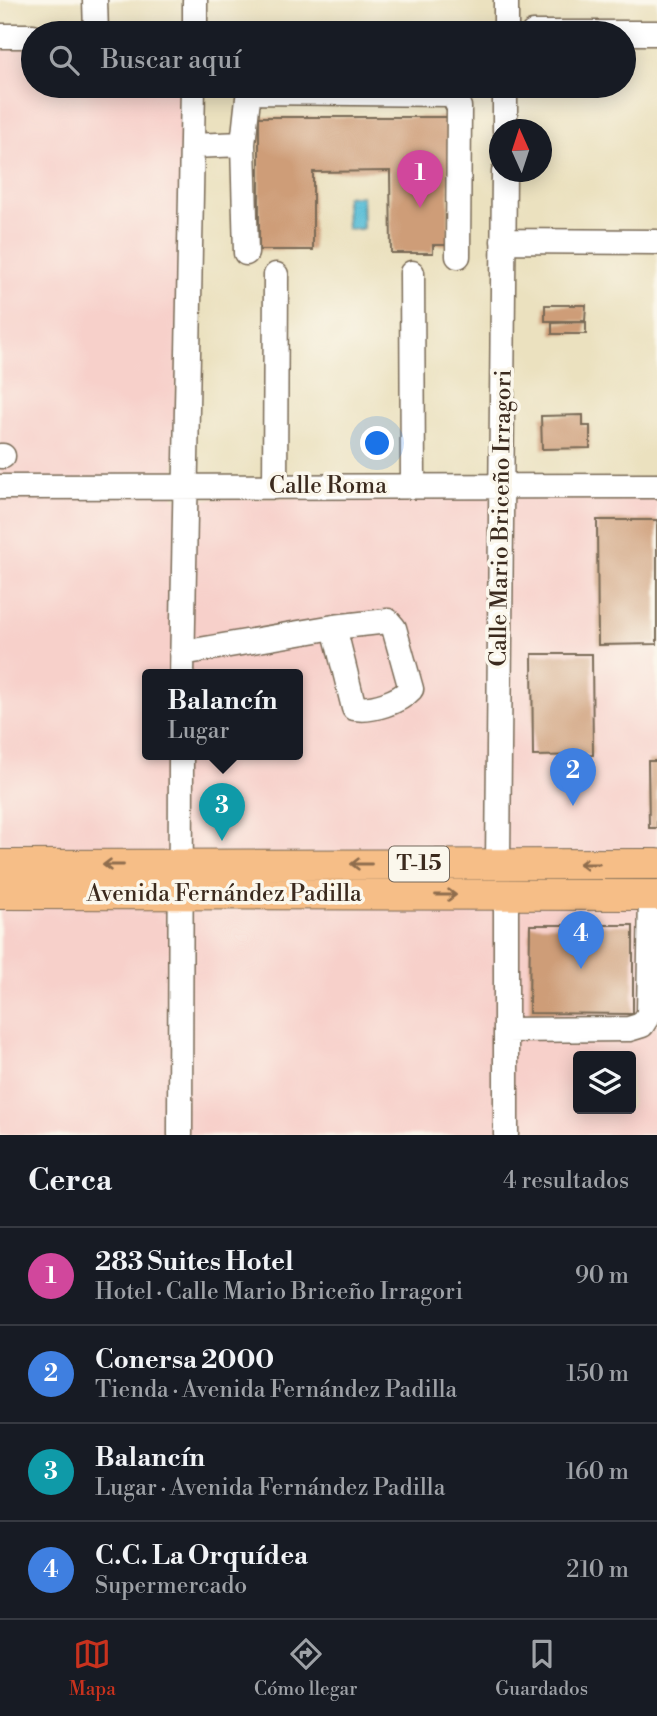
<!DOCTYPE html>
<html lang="es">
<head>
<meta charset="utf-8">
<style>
  body { margin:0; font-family:"Libre Bodoni",serif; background:#242831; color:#f1f3f6 }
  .controls { position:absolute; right:21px; bottom:21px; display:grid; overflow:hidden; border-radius:7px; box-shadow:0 4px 18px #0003 }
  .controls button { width:63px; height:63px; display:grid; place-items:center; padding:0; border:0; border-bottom:2px solid #363941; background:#171b24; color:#f1f3f6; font:35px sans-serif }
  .compass { position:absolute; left:489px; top:119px; width:63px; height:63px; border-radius:50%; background:#171b24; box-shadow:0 4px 18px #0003; rotate:357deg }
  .you { position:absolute; left:378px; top:444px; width:24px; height:24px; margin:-18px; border:5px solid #fff; border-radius:50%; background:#1a73e8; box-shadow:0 0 0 10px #1a73e833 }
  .badge { display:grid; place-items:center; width:46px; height:46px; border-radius:50%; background:#c8321e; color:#fff; font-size:23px; font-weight:700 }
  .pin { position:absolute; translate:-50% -58px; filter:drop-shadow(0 2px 4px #0008) }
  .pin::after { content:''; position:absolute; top:37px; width:24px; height:21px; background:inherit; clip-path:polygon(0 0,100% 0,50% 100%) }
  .popup { position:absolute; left:142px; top:669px; width:161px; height:91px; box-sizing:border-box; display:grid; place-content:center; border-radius:7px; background:#171b24; filter:drop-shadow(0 2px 5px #0005); font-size:23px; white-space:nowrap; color:#9ea1a6 }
  .popup b { font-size:26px; color:#f1f3f6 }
  .popup::after { content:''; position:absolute; left:50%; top:100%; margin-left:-14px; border:14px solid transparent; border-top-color:#171b24 }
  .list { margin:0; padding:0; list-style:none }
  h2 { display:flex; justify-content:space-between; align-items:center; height:91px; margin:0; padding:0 28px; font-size:30px }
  h2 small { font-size:23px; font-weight:400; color:#9ea1a6 }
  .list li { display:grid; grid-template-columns:46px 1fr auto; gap:21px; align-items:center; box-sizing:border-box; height:98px; padding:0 28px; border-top:2px solid #363941 }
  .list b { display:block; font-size:26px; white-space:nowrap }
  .list p { margin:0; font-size:23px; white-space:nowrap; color:#9ea1a6 }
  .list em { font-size:23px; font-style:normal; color:#9ea1a6 }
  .icon { flex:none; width:38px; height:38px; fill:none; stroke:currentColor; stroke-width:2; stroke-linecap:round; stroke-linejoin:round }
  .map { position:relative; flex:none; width:657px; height:1135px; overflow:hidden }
  .search { position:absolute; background:#171b24; box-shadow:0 4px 18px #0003; left:21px; right:21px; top:21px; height:77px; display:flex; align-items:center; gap:18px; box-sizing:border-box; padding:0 24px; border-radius:38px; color:#9ea1a6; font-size:26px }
  .sheet { height:483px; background:#171b24 }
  nav { display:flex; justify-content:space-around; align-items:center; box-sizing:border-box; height:98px; border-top:2px solid #363941; background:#171b24; font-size:19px; color:#9ea1a6 }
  nav a { display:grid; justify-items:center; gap:4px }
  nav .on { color:#c8321e }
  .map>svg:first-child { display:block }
  .built { fill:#f7d0ca; fill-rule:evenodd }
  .water { fill:#58bdd6; stroke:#4a747a; stroke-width:2 }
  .building { fill:#ce9d78 }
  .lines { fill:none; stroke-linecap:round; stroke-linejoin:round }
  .minor-casing { stroke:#796a56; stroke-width:27 }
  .major-casing { stroke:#796a56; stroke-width:32 }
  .minor { stroke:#fff; stroke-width:24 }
  .major { stroke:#f6be87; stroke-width:30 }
  .oneway { stroke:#8f6d4d }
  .labels { text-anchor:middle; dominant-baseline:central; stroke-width:7; stroke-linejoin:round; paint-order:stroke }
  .shield { fill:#fbf7ec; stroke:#75685c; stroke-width:2 }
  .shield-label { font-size:21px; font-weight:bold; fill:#3b2a1e }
  .street-label { font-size:23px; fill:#3b2a1e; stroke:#fbf7ec }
</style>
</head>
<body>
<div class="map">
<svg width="657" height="1135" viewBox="0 0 657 1135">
  <rect width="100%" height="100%" fill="#fbf7ec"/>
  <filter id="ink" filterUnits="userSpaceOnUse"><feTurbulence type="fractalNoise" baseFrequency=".0143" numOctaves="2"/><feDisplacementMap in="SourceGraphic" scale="14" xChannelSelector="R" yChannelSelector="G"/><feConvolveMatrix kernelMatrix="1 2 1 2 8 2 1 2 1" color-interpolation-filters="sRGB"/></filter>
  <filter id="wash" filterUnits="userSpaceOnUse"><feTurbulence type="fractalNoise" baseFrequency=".00686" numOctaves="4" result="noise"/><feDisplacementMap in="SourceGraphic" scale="28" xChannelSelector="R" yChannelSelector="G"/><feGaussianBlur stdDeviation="1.57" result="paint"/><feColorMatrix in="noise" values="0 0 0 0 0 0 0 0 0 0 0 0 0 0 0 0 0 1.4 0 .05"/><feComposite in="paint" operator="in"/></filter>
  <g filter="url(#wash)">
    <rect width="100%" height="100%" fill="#ebe1bf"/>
    <path class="built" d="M0 44 33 45V86H184L174 499 657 494V1135H0ZM147 675H297V755H147ZM578 1056H631V1109H578Z"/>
    <path class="water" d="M346 196H362L363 229H347Z"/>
    <g id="blocks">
      <path class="building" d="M259 117H449V245H433V253H391L390 171 313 172V250H259Z
        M545 305H586L585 321H545Z
        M586 322V334H552V323Z
        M583 415V426H590V448L542 449 541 416Z
        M597 520H657V644L598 645Z
        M532 654H592L593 755 533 756Z
        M648 761H657V828H649Z
        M530 925H633V1014L529 1013Z"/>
    </g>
  </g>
  <g filter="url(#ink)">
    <use href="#blocks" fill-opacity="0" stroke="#796a56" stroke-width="2"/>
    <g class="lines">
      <defs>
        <path id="minor" d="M95 0 96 33
          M506 0V33
          M195 33V0
          M533 33H657
          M0 36H33
          M505 130V86
          M243 144 246 253
          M192 146 243 144 248 98 256 92 452 94 459 107 458 256
          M503 241 657 242
          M412 273 413 486
          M0 456H3
          M0 487 657 486
          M275 487 276 275
          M182 653 334 627 388 621 394 628 411 689C399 702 372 711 354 708L334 627
          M182 675 193 86
          M498 864 504 172
          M506 1030 629 1029 642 1025 649 1014 651 895
          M180 1135 181 755
          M506 1135V895"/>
        <path id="major" d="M0 865 657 864
          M0 894 657 895"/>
      </defs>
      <use href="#minor" class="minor-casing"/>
      <use href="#major" class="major-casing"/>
      <use href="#minor" class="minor"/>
      <use href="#major" class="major"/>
    </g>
    <defs><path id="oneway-shaft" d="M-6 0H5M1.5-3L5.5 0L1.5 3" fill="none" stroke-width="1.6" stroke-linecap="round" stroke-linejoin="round" transform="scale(1.75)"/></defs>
    <g class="oneway">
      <use href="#oneway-shaft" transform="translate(361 864) rotate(180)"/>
      <use href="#oneway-shaft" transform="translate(589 864) rotate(180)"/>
      <use href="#oneway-shaft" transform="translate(113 865) rotate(-180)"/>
      <use href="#oneway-shaft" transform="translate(446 895)"/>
    </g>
  </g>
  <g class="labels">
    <rect class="shield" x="389" y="846.5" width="60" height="35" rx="5"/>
    <g class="shield-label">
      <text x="419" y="864">T-15</text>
    </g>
    <g class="street-label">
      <text x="328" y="486">Calle Roma</text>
      <text transform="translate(501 518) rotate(-89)">Calle Mario Briceño Irragori</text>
      <text x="224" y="894">Avenida Fernández Padilla</text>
    </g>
  </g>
</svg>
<div class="controls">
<button><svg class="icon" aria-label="layers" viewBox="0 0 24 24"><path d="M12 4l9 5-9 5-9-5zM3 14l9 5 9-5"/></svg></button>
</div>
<svg class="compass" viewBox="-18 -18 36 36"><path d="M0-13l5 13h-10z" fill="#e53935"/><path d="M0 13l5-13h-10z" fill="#9ea1a6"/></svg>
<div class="you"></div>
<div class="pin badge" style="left:420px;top:208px;background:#d1479c">1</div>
<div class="pin badge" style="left:573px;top:806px;background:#3f7fe0">2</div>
<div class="pin badge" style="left:222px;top:841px;background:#0f9aa8">3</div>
<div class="popup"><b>Balancín</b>Lugar</div>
<div class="pin badge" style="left:581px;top:969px;background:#3f7fe0">4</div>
<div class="search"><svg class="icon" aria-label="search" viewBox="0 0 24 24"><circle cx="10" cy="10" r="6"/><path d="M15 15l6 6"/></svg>Buscar aquí</div>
</div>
<section class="sheet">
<h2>Cerca<small>4 resultados</small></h2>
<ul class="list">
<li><span class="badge" style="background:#d1479c">1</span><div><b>283 Suites Hotel</b><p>Hotel · Calle Mario Briceño Irragori</p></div><em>90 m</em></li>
<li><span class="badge" style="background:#3f7fe0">2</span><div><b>Conersa 2000</b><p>Tienda · Avenida Fernández Padilla</p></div><em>150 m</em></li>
<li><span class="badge" style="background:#0f9aa8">3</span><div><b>Balancín</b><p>Lugar · Avenida Fernández Padilla</p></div><em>160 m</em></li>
<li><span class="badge" style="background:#3f7fe0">4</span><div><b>C.C. La Orquídea</b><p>Supermercado</p></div><em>210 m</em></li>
</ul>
</section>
<nav>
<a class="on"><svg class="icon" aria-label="map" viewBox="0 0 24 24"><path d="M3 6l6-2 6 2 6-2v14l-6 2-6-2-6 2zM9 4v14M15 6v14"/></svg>Mapa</a>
<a><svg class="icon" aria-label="directions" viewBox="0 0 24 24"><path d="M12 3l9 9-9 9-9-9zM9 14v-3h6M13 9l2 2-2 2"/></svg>Cómo llegar</a>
<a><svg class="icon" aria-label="saved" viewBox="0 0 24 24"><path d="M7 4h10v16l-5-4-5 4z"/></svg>Guardados</a>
</nav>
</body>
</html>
